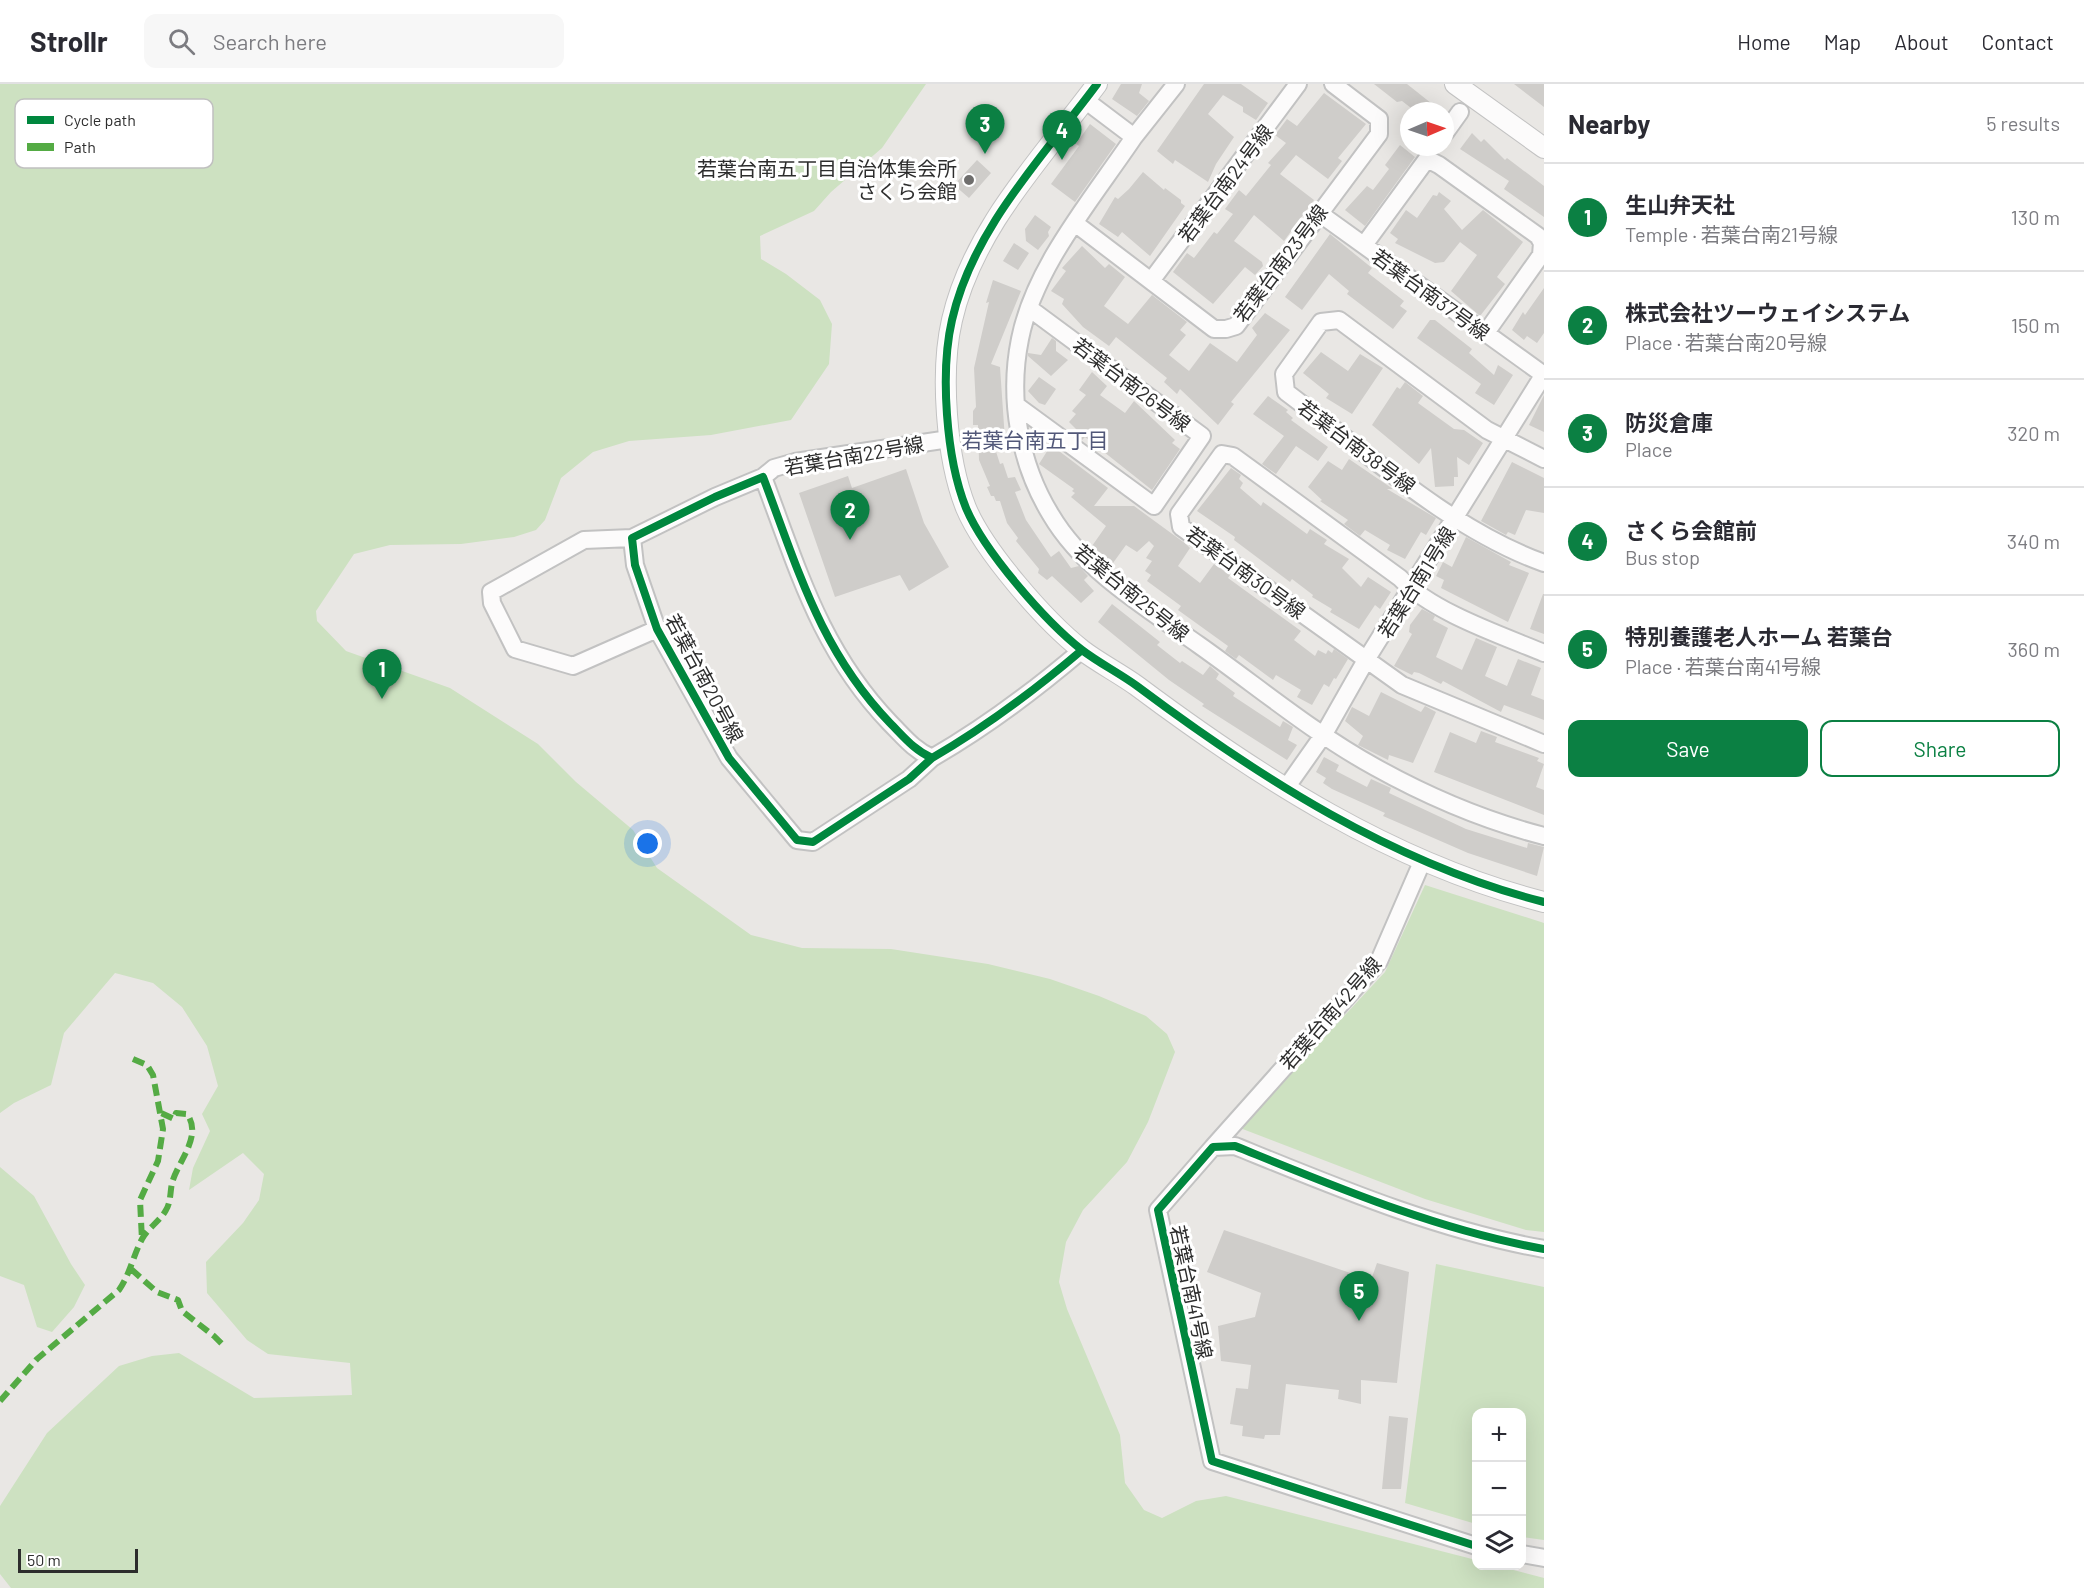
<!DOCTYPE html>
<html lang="en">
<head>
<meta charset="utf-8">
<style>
  body { margin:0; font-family:Barlow,"Noto Sans JP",sans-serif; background:#f7f7f7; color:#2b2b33 }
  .controls { position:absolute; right:18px; bottom:18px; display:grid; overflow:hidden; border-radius:12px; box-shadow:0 6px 24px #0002 }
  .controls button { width:54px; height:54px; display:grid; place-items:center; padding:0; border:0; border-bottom:2px solid #e1e1e2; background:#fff; color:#2b2b33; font:30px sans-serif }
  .compass { position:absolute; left:1400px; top:18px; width:54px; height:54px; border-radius:50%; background:#fff; box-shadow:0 6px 24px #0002; rotate:88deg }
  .scale { position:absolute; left:18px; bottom:15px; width:120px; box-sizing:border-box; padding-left:6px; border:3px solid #2d2d2d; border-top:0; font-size:16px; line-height:21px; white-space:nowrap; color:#2d2d2d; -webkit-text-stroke:4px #fff; paint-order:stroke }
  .you { position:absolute; left:648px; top:760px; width:21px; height:21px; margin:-15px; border:4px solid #fff; border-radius:50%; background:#1a73e8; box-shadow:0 0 0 9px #1a73e833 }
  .badge { display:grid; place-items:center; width:39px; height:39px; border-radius:50%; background:#0b8043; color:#fff; font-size:20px; font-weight:700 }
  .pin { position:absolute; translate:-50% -50px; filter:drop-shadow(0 2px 3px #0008) }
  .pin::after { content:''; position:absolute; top:32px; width:21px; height:18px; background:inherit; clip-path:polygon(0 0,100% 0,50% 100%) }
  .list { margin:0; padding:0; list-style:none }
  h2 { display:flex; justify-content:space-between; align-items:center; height:78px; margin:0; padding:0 24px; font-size:26px }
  h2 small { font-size:20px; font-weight:400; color:#7c7c81 }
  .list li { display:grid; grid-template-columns:39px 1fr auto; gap:18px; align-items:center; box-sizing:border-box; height:108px; padding:0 24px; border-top:2px solid #e1e1e2 }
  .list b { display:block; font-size:22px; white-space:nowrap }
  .list p { margin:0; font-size:20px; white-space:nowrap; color:#7c7c81 }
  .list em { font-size:20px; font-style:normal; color:#7c7c81 }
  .actions { display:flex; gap:12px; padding:18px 24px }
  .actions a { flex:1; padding:14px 0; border:2px solid #0b8043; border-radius:12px; text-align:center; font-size:21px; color:#0b8043 }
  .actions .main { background:#0b8043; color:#fff }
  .icon { flex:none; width:33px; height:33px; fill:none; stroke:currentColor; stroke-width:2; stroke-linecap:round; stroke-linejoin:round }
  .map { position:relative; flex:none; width:1544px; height:1504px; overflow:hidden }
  header { display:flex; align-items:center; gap:36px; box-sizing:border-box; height:84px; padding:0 30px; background:#fff; border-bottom:2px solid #e1e1e2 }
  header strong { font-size:28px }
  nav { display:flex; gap:33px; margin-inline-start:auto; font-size:21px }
  .search { width:420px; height:54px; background:#f7f7f7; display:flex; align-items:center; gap:15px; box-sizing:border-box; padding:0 21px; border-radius:12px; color:#7c7c81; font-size:22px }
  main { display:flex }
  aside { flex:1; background:#fff }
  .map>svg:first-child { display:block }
  .green { fill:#cde1c1 }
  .building { fill:#cfcdca }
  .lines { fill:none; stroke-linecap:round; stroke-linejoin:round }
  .minor-casing { stroke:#c2c2c2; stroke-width:20 }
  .tertiary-casing { stroke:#c2c2c2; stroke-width:22 }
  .minor { stroke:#fcfbfb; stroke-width:16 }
  .tertiary { stroke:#fcfbfb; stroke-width:20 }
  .quiet { stroke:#54ab44; stroke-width:6; stroke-dasharray:12 6; stroke-linecap:butt }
  .cycleway-casing { stroke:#fff; stroke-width:11 }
  .cycleway { stroke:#00873e; stroke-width:8 }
  .poi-dot { fill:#6f6e6d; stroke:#fff; stroke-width:2 }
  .labels { text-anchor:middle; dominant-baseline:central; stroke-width:6; stroke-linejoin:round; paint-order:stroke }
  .poi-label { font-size:20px; fill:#2d2d2d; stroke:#fff; text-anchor:end }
  .street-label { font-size:20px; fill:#2d2d2d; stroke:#fff }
  .neighbourhood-label { font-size:21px; fill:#525879; stroke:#fff }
  .key { fill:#fff; stroke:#c0c0c0; stroke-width:1.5 }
  .key-label { font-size:16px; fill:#2d2d2d }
</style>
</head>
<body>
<header>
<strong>Strollr</strong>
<div class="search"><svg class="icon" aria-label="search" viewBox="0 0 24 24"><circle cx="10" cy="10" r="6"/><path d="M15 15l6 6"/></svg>Search here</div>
<nav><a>Home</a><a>Map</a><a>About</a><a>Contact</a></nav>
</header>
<main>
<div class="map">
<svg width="1544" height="1504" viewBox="0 0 1544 1504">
  <rect width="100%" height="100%" fill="#e9e7e4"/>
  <path class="green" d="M0 0H926L882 64 831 108 814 127 760 152 761 175 786 190 820 216 832 240 829 280 791 336 711 351 629 357 593 368 561 394 545 436 536 446 514 453 461 460 390 461 354 470 316 527 317 537 346 567 450 604 538 660 576 698 633 746 657 784 751 851 802 864 891 865 988 880 1050 895 1099 912 1146 932 1167 950 1175 968 1148 1038 1127 1078 1083 1126 1066 1158 1059 1198 1067 1225 1120 1351 1125 1399 1144 1426 1162 1434 1196 1417 1226 1412 1476 1476V1482H1498L1544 1494V1504H11L0 1490V1422L47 1349 119 1282 152 1272 179 1269 254 1314 352 1311 350 1279 268 1270 247 1256 207 1209 206 1178 243 1139 259 1116 264 1090 243 1069 189 1106 193 1084 210 1047 202 1030 218 1002 207 962 182 923 153 899 115 889 64 949 51 1001 14 1019 0 1029Z
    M1425 801 1544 839V1148L1526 1146 1425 1115 1240 1044 1385 888Z
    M0 1083 34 1112 71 1180 85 1201 74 1223 52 1248 37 1243 24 1201 0 1192Z
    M1436 1180 1544 1203V1456L1522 1453V1328H1476V1440L1405 1419Z"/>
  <path class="building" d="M1121 0H1142L1139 9 1149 17 1137 32 1112 15Z
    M1204 0H1241L1268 19 1256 36 1243 28V23L1223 11 1208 30 1234 53 1216 80 1208 98 1175 76 1173 80 1157 67Z
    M1374 0H1407L1441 27H1415L1402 17 1397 18Z
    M1514 0H1544V23Z
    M1324 9 1366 40 1338 74 1342 77 1328 95 1296 71 1280 90 1314 116 1284 157 1254 131 1234 157 1262 178 1263 182 1255 191 1245 183 1213 220 1173 188 1187 169 1194 174 1214 148 1217 150 1233 130 1225 125 1239 106 1246 112 1271 81 1268 79 1286 59 1275 51 1287 35 1297 42Z
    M1090 40 1116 60 1075 118 1051 100 1079 62 1076 60Z
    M1472 49 1481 58 1484 55 1505 76 1507 74 1544 102V133L1504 105 1509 97 1460 65Z
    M1400 61 1415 73 1365 142 1345 126 1367 102 1373 106 1389 85 1385 81Z
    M977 76 991 89 969 114 954 101Z
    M1143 88 1164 106 1165 104 1181 116V119L1185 122 1150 172 1122 148 1118 153 1099 140 1115 113 1118 115 1129 105Z
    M1439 108 1451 117 1444 125 1462 146 1483 126 1523 158 1497 193 1505 200 1480 232 1451 207 1477 171 1460 158 1444 178 1435 179 1395 159 1398 155 1390 149 1406 126 1417 134 1433 111 1437 112Z
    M1035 131 1051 143 1048 148 1049 152 1038 166 1026 157 1025 145Z
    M1330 150 1372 184 1368 189 1404 217 1400 222 1407 227 1393 245 1347 210 1349 207 1329 190 1302 226 1285 213Z
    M1014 159 1029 169 1018 186 1003 177Z
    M1082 162 1105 184 1109 180 1125 193 1104 222 1128 240 1152 211 1187 238 1180 246 1186 251 1169 271 1189 287 1210 259 1237 278 1257 251 1252 244 1265 229 1290 246 1231 318 1234 320 1218 341 1180 305 1177 310 1164 298 1167 294 1116 253 1109 262 1083 243 1062 220 1064 215 1051 207 1066 187 1062 184Z
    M993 196 1021 207 991 280 1000 283 1005 356 996 350 997 352H991L1000 380 1003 379 1008 394 1015 393 1021 406 1015 408 1026 436 1051 473 1059 467 1071 484 1079 482 1088 492 1084 496 1094 507 1081 519 1052 492 1047 496 1038 489 1039 485 1016 457 1018 454 1007 439 1000 417H996L994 412H991L987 403 990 402 979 376 978 341H973V327L976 323 974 284 989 218 986 219Z
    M1544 204V249L1537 259 1527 252 1524 256 1512 246 1523 228 1525 231Z
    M1430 236H1435L1472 265 1469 269 1494 291 1498 281 1513 291 1494 321 1475 309 1481 300 1417 254Z
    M1052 254 1056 257V267L1068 276 1051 292 1028 272V269L1041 271Z
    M1321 268 1348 287 1360 270 1383 284 1352 330 1326 314 1329 310 1303 289Z
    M1092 288 1107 302 1100 311 1125 329 1134 317 1175 356 1172 359 1180 365 1152 406 1085 353 1082 356 1077 353 1082 351 1069 338 1076 330 1072 327 1086 311 1079 306Z
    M1039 293 1056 305 1045 321 1039 319 1028 307Z
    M1405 298 1423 312 1418 319 1454 345 1464 346 1483 359 1469 381 1457 373 1458 393H1454V402L1435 403 1431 364 1419 380 1372 341 1397 303 1400 305Z
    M1544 311V348L1529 341Z
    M1268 312 1288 326 1286 328 1293 334 1291 336 1328 363 1318 377 1296 362 1276 390 1262 380 1284 352 1253 330Z
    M1051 361 1108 404 1094 422H1134L1186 460 1190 464 1178 482 1200 499 1214 480 1230 491 1228 494 1301 547 1294 556 1315 572 1318 566 1326 570 1328 566 1332 569 1334 565 1348 575 1336 595 1334 594 1329 603 1324 600 1312 621 1297 613 1301 606 1276 591 1273 596 1239 571 1236 575 1225 567 1228 562 1178 526 1181 522 1147 497 1151 491 1145 487 1152 477 1146 474 1154 462 1149 457 1137 468 1126 461 1113 479 1092 462 1106 442 1071 413 1075 409 1072 407 1074 405 1039 380Z
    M1349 375 1393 405H1387L1436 434 1426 451 1421 448 1405 475 1387 466 1390 461 1365 446 1360 452 1344 440 1348 436 1320 417 1322 416 1308 403 1328 377 1342 386Z
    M1512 378 1544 394V429L1526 426 1515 451 1508 448 1506 451 1481 437Z
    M1231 384 1241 391 1239 395 1243 399 1240 404 1261 422 1263 418 1307 450 1310 445 1327 456 1324 460 1349 475 1342 484 1361 503 1368 493 1391 508 1380 525 1375 521 1359 545 1330 528 1332 525 1312 513 1313 511 1292 495 1290 498 1234 456 1235 453 1197 427Z
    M906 385 924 439 949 483 909 507 900 491 835 513 799 409 848 392 852 404Z
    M1466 453 1511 478 1509 481 1529 489 1508 538 1441 504 1444 496 1436 492 1443 478 1452 483Z
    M1543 510H1544V550L1530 545Z
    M1112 520 1160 558 1157 561 1180 579 1182 577 1203 591 1210 582 1219 590 1216 595 1235 609 1233 612 1280 643 1283 637 1293 643 1288 656 1297 661 1287 676 1202 622 1204 620 1169 596 1098 538Z
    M1422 525 1435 532 1433 536 1448 544 1436 573 1462 586 1476 554 1497 563 1485 592 1507 602 1518 575 1541 584 1531 611 1544 616V636L1504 621 1501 628 1443 597 1441 600 1419 589 1414 588 1412 591 1394 582 1412 550 1409 548 1410 541Z
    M1381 608 1421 628 1425 622 1436 628 1413 679 1389 671 1388 676 1358 661 1363 652 1345 637 1352 623 1369 632Z
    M1481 647 1497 653 1495 658 1539 674 1537 677 1544 680 1536 703 1544 706V731L1434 688 1450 648 1476 659Z
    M1324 673 1339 681 1336 687 1367 703 1371 695 1391 704 1389 709 1466 745 1527 764 1528 759 1544 763 1537 792 1468 769 1383 732 1385 729 1332 705 1323 699 1326 694 1316 688Z
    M1224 1146 1371 1196 1377 1179 1409 1188 1397 1299 1361 1296V1320L1338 1315 1339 1306 1286 1300 1280 1351H1265L1264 1355 1242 1352 1243 1342 1230 1340 1236 1304 1248 1305 1251 1281 1221 1277 1218 1242 1255 1233 1261 1209 1207 1188Z
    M1389 1332 1408 1334 1401 1405H1382Z"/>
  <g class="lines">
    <defs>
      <path id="minor" d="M1085 16 1134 53C1093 114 1034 183 1020 255 1008 314 1019 379 1051 431 1084 487 1147 524 1199 561 1257 602 1313 649 1375 683 1427 712 1486 737 1544 752
        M1445 49 1460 28
        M1134 53 1176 0
        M1319 129 1544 291
        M1076 140 1214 245H1226L1236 242 1379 50V35L1333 0
        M1364 161 1427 75 1439 81 1538 152 1542 159 1541 171 1485 250
        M1151 197 1298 0
        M1016 321 1154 422 1202 352 1029 224
        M1544 375 1487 346 1339 236 1321 238 1284 290 1286 308C1365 367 1451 446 1544 479
        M763 393 774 384 795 378 949 355
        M632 454 584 456 491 508 492 519 515 565 573 582 657 545
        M1544 569C1501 551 1432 528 1400 494L1233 372 1222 370 1179 430 1181 443 1402 601 1544 660
        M932 674 909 695 813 758 797 756 729 674 657 545 635 481 632 454 715 413 763 393C798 485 820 566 890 639 904 653 914 666 932 674 986 643 1035 606 1082 566
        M1286 704 1324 650 1366 576 1544 290
        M1213 1063 1379 877 1422 778
        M1476 1462 1212 1377 1158 1126 1213 1063 1235 1062C1336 1103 1437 1146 1544 1165
        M1522 1470 1544 1474"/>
      <path id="tertiary" d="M1097 0C1043 73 973 144 952 236 940 288 946 374 966 424 984 467 1045 537 1082 566 1099 579 1119 589 1137 602 1260 694 1394 780 1544 818
        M1455 0 1544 64"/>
    </defs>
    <use href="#minor" class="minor-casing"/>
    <use href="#tertiary" class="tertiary-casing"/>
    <use href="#minor" class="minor"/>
    <use href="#tertiary" class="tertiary"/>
    <path class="quiet" d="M133 975 147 981 153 991 163 1045 158 1077 140 1116 142 1156
      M131 1185 157 1208 178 1216 182 1227 214 1252 224 1262
      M0 1317 37 1275 119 1206C130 1190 133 1172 142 1155 148 1144 160 1137 166 1126 171 1118 170 1108 172 1099 178 1077 203 1052 187 1030L176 1029 174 1035 159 1028"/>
    <defs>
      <path id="cycleway" d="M1097 0C1043 73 973 144 952 236 940 288 946 374 966 424 984 467 1045 537 1082 566 1099 579 1119 589 1137 602 1260 694 1394 780 1544 818
        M932 674 909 695 813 758 797 756 729 674 657 545 635 481 632 454 715 413 763 393C798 485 820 566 890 639 904 653 914 666 932 674 986 643 1035 606 1082 566
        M1476 1462 1212 1377 1158 1126 1213 1063 1235 1062C1336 1103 1437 1146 1544 1165"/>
    </defs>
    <use href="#cycleway" class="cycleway-casing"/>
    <use href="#cycleway" class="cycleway"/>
  </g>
  <circle class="poi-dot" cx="969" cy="96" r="6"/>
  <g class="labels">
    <g class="poi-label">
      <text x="957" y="84">若葉台南五丁目自治体集会所<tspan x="957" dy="23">さくら会館</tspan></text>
    </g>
    <g class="street-label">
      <text transform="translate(1225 99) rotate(-53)">若葉台南24号線</text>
      <text transform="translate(1280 179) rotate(-53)">若葉台南23号線</text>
      <text transform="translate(1431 210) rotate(36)">若葉台南37号線</text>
      <text transform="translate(1132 300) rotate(37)">若葉台南26号線</text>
      <text transform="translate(1357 362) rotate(37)">若葉台南38号線</text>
      <text transform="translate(854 371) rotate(-10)">若葉台南22号線</text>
      <text transform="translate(1246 488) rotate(36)">若葉台南30号線</text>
      <text transform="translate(1416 498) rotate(-58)">若葉台南1号線</text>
      <text transform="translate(1132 508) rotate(39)">若葉台南25号線</text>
      <text transform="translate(705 594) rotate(62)">若葉台南20号線</text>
      <text transform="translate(1330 929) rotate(-49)">若葉台南42号線</text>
      <text transform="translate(1192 1208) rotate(78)">若葉台南41号線</text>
    </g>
    <g class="neighbourhood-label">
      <text x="1035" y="355">若葉台南五丁目</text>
    </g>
  </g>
  <rect x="15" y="15" width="198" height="69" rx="9" class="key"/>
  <rect x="27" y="32" width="27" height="8" fill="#00873e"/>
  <rect x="27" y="59" width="27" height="8" fill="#54ab44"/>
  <g class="key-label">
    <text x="64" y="42">Cycle path</text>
    <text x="64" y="69">Path</text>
  </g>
</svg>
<div class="controls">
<button>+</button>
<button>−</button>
<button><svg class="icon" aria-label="layers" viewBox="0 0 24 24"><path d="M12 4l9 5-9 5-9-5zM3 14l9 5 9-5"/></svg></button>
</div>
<svg class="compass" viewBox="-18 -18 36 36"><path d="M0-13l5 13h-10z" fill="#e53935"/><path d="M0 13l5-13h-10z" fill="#7c7c81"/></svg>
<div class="scale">50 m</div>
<div class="you"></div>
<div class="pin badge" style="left:382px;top:615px">1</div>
<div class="pin badge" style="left:850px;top:456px">2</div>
<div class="pin badge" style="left:985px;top:70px">3</div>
<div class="pin badge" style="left:1062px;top:76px">4</div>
<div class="pin badge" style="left:1359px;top:1237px">5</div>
</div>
<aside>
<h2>Nearby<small>5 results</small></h2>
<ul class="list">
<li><span class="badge">1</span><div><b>生山弁天社</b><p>Temple · 若葉台南21号線</p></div><em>130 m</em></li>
<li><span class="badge">2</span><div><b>株式会社ツーウェイシステム</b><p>Place · 若葉台南20号線</p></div><em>150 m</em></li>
<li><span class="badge">3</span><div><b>防災倉庫</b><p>Place</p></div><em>320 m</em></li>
<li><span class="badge">4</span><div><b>さくら会館前</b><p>Bus stop</p></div><em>340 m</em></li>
<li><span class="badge">5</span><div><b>特別養護老人ホーム 若葉台</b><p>Place · 若葉台南41号線</p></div><em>360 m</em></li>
</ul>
<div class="actions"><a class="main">Save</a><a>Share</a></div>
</aside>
</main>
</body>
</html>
